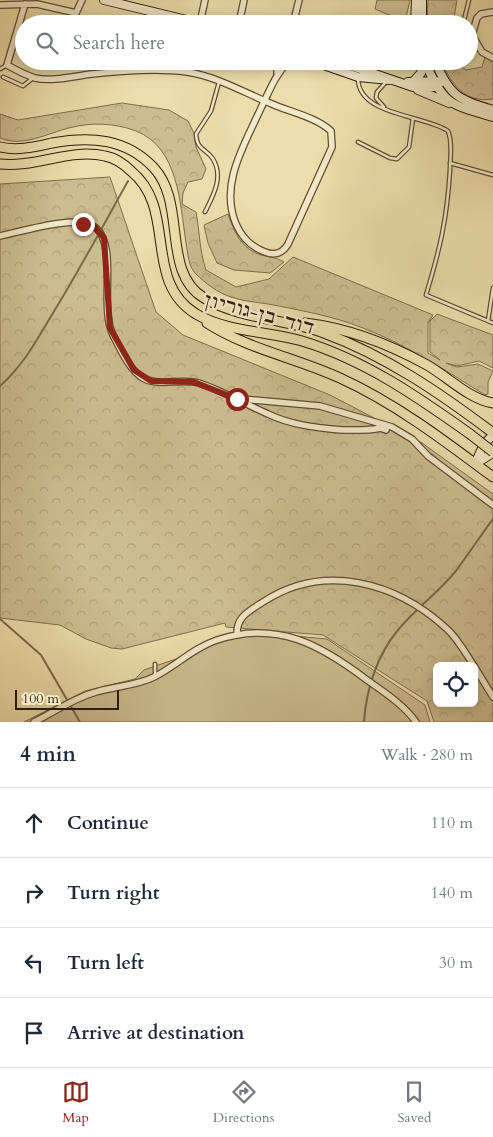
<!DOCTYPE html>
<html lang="en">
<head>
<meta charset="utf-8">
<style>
  body { margin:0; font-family:Cardo,"Frank Ruhl Libre",serif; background:#f6f6f7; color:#1f2937 }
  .controls { position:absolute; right:15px; bottom:15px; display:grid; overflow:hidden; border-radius:8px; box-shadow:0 2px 12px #0003 }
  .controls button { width:45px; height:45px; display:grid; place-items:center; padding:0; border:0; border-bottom:1px solid #e0e1e3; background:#fff; color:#1f2937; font:25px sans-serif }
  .scale { position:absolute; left:15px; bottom:12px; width:104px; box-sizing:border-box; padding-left:5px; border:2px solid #311d09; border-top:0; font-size:14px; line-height:18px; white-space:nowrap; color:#311d09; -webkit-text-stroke:4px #f3eac9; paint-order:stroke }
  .stop { position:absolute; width:15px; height:15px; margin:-11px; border:4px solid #8f2418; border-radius:50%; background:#fff }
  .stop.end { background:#8f2418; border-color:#fff; box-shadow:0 1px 5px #0008 }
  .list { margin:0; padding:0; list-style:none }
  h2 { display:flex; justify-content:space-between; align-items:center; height:65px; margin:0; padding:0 20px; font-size:21px }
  h2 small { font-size:16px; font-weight:400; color:#747a83 }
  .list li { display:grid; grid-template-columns:32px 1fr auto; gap:15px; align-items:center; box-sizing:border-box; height:70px; padding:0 20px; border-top:1px solid #e0e1e3 }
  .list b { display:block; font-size:19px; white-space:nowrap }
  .list em { font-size:16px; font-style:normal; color:#747a83 }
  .icon { flex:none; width:28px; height:28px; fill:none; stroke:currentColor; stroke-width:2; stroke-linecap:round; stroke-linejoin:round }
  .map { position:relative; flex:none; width:493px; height:722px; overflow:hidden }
  .search { position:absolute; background:#fff; box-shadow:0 2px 12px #0003; left:15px; right:15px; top:15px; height:55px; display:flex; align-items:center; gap:12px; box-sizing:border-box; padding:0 18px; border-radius:28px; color:#747a83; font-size:19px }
  .sheet { height:345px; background:#fff }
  nav { display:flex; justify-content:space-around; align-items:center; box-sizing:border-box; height:70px; border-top:1px solid #e0e1e3; background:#fff; font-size:14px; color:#747a83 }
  nav a { display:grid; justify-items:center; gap:2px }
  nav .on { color:#8f2418 }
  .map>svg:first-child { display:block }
  .green { fill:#ccbd90; stroke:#7e6d4c }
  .forest { fill:url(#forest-crowns); stroke:#7e6d4c; fill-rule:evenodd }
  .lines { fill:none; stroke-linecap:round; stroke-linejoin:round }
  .stream { stroke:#7b694a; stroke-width:2 }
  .lane-casing { stroke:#604d32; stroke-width:5 }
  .street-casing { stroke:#604d32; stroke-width:8 }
  .secondary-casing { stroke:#311d09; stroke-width:10 }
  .primary-casing { stroke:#311d09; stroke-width:11 }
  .lane { stroke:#f3eac9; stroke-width:2.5 }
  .street { stroke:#f3eac9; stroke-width:5.5 }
  .secondary { stroke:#f3eac9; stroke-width:8 }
  .primary { stroke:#ecdeac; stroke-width:9 }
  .primary-bridge-casing { stroke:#311d09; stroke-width:11; stroke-linecap:butt }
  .primary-bridge { stroke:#ecdeac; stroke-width:9 }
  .route { stroke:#8f2418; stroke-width:6 }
  .labels { text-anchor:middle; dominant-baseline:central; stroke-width:5; stroke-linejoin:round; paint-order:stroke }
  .street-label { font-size:18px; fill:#311d09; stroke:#f3eac9 }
</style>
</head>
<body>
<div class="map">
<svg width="493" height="722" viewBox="0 0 493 722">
  <defs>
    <pattern id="forest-crowns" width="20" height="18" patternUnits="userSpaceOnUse" patternTransform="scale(1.25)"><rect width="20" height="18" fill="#ccbd90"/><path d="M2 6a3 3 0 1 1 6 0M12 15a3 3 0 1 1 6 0" fill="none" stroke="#b0a27b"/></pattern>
  </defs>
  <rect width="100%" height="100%" fill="#ecdeac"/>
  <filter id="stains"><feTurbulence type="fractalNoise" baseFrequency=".004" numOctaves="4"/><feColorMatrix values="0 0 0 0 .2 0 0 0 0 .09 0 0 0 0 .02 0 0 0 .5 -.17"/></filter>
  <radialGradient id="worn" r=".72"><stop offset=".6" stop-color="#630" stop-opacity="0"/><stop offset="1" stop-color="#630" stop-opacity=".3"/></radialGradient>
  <path class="green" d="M377 0H410L405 22 375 9Z
    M241 631 327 639 425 705 430 722H24L85 691 135 679 144 670 202 650Z"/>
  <path class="forest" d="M428 0H457L453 24H427Z
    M485 57 493 60V99C464 103 452 85 441 61H461L460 66 466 70 482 67Z
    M122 103 169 110 188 121 194 133 196 147 206 169 202 179 188 182 183 193 182 204 196 212C200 233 199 249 206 270L236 287 269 279 293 257 433 315 428 323V353L440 360 430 352V321L437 314 493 335V368L479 361 457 366 446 363 457 367 478 364 493 371 488 382V394L485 395C445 370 407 345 363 328 333 316 299 310 268 304 256 302 242 301 231 297 218 293 205 283 196 274 188 266 188 253 186 243 180 204 179 148 136 131 115 123 91 122 69 128 48 133 22 148 0 138V114L18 120Z
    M110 177 156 312 183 335 330 395 422 443 493 494V722H434L427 701 323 635 226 627 225 623 122 649 111 648 86 639 60 625 0 618V184ZM437 666H474V703H437Z
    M228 214C235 234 243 252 266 256 274 258 277 258 284 262L270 273 234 270 217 263 208 243 204 225Z"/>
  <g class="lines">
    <path class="stream" d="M0 386C25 364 39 336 56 308 81 267 104 224 128 181
      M0 619 41 655 80 722
      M364 722C366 690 377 655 398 630 415 609 438 593 455 572 468 555 480 536 493 519"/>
    <defs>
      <path id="lane" d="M463 24 469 0
        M0 69 7 65
        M3 77 23 86 33 78
        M358 79C359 116 425 115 448 131 453 143 450 157 450 170 447 219 440 249 426 295L493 323
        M384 107 376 98 377 92 386 82
        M358 142 390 158 397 159 409 147 413 118
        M450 163 493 175
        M205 212C213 196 224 177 213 159 206 148 197 151 196 134L211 111 219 82
        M488 321 493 288
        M155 675V664"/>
      <path id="street" d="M25 4 7 65C16 70 25 75 35 78 52 82 74 76 92 74 123 71 156 68 187 72 216 76 245 93 272 104 290 112 316 117 331 131L332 147 288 244C283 253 275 256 265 252 251 247 242 238 236 224 219 184 245 144 261 108 269 92 275 75 288 62
        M0 5 37 4 76 13 82 0
        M493 12 481 14 477 18 472 35 482 52 493 58
        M200 23 205 0
        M239 24 244 0
        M293 24 299 0
        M277 73 278 61
        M0 236C21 232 78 213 96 228 118 247 99 307 113 335 120 348 129 370 143 378 159 387 181 378 199 383 223 391 245 404 268 414 291 425 317 428 342 430 354 430 368 431 380 428L386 430
        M242 399 320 406 392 427 412 439 428 456 493 505
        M237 635C236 617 249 611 263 602 324 562 396 582 447 629 458 639 466 654 474 666
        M474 666 493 697
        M34 722C54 712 74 698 96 692 115 686 136 686 154 677 176 666 193 648 217 640 277 620 321 645 367 680 384 692 404 705 416 722"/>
      <path id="secondary" d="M104 0 203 24
        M415 24 416 0
        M422 24V0
        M282 61H289
        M312 61 358 77 390 80
        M337 61 413 87H436L443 80
        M425 61C442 104 451 105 493 117
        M435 61C449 95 458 100 493 110
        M408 82 436 81
        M413 82 421 73 424 61
        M418 90 449 103
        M475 464 484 444 493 435
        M475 464 493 453"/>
      <path id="primary" d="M0 147C18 151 34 147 52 143 90 136 126 138 154 168 187 204 161 272 204 298 240 319 285 319 324 333 386 356 440 393 493 433
        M0 164C35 168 70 148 105 156 115 158 124 164 131 171 178 209 142 281 196 314 227 332 267 331 302 341 365 360 418 397 470 434
        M207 323C247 349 297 358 340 378 395 403 445 441 493 477
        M305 323C348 328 389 344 427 365 448 377 469 399 493 403"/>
    </defs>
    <use href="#lane" class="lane-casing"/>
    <use href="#street" class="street-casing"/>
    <use href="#secondary" class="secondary-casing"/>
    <use href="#primary" class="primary-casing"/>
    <use href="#lane" class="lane"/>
    <use href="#street" class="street"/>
    <use href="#secondary" class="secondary"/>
    <use href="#primary" class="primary"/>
    <defs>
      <path id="primary-bridge" d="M470 434 493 452"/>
    </defs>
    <use href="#primary-bridge" class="primary-bridge-casing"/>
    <use href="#primary-bridge" class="primary-bridge"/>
  </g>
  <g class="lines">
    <path class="route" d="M83 224 94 226 104 238 110 328 134 370 151 381 194 382 237 399"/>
  </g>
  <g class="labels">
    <g class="street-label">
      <text transform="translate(259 314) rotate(15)">דוד בן-גוריון</text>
    </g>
  </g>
  <rect width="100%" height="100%" filter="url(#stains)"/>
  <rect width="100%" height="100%" fill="url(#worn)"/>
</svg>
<div class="controls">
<button><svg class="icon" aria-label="locate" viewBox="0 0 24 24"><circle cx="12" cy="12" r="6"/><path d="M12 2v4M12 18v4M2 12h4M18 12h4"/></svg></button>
</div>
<div class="scale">100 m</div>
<div class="stop" style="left:237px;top:399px"></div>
<div class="stop end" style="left:83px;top:224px"></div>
<div class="search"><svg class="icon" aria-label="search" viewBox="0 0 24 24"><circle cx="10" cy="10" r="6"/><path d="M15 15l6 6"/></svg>Search here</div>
</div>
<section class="sheet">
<h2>4 min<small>Walk · 280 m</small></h2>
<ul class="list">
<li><svg class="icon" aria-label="ahead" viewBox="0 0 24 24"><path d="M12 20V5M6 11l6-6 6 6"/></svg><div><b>Continue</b></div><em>110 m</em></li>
<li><svg class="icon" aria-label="right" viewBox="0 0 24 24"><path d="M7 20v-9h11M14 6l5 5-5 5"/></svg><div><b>Turn right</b></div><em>140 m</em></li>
<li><svg class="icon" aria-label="left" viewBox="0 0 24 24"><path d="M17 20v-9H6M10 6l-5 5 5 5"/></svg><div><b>Turn left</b></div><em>30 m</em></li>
<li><svg class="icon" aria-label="arrive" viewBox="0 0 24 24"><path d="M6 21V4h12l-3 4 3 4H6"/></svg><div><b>Arrive at destination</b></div></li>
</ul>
</section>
<nav>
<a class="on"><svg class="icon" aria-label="map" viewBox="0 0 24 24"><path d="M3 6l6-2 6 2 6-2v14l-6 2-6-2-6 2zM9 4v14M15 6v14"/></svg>Map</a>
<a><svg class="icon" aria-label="directions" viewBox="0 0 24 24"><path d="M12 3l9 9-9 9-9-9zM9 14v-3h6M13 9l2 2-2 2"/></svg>Directions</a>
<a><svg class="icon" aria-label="saved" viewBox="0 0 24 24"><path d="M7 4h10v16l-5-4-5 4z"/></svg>Saved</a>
</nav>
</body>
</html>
